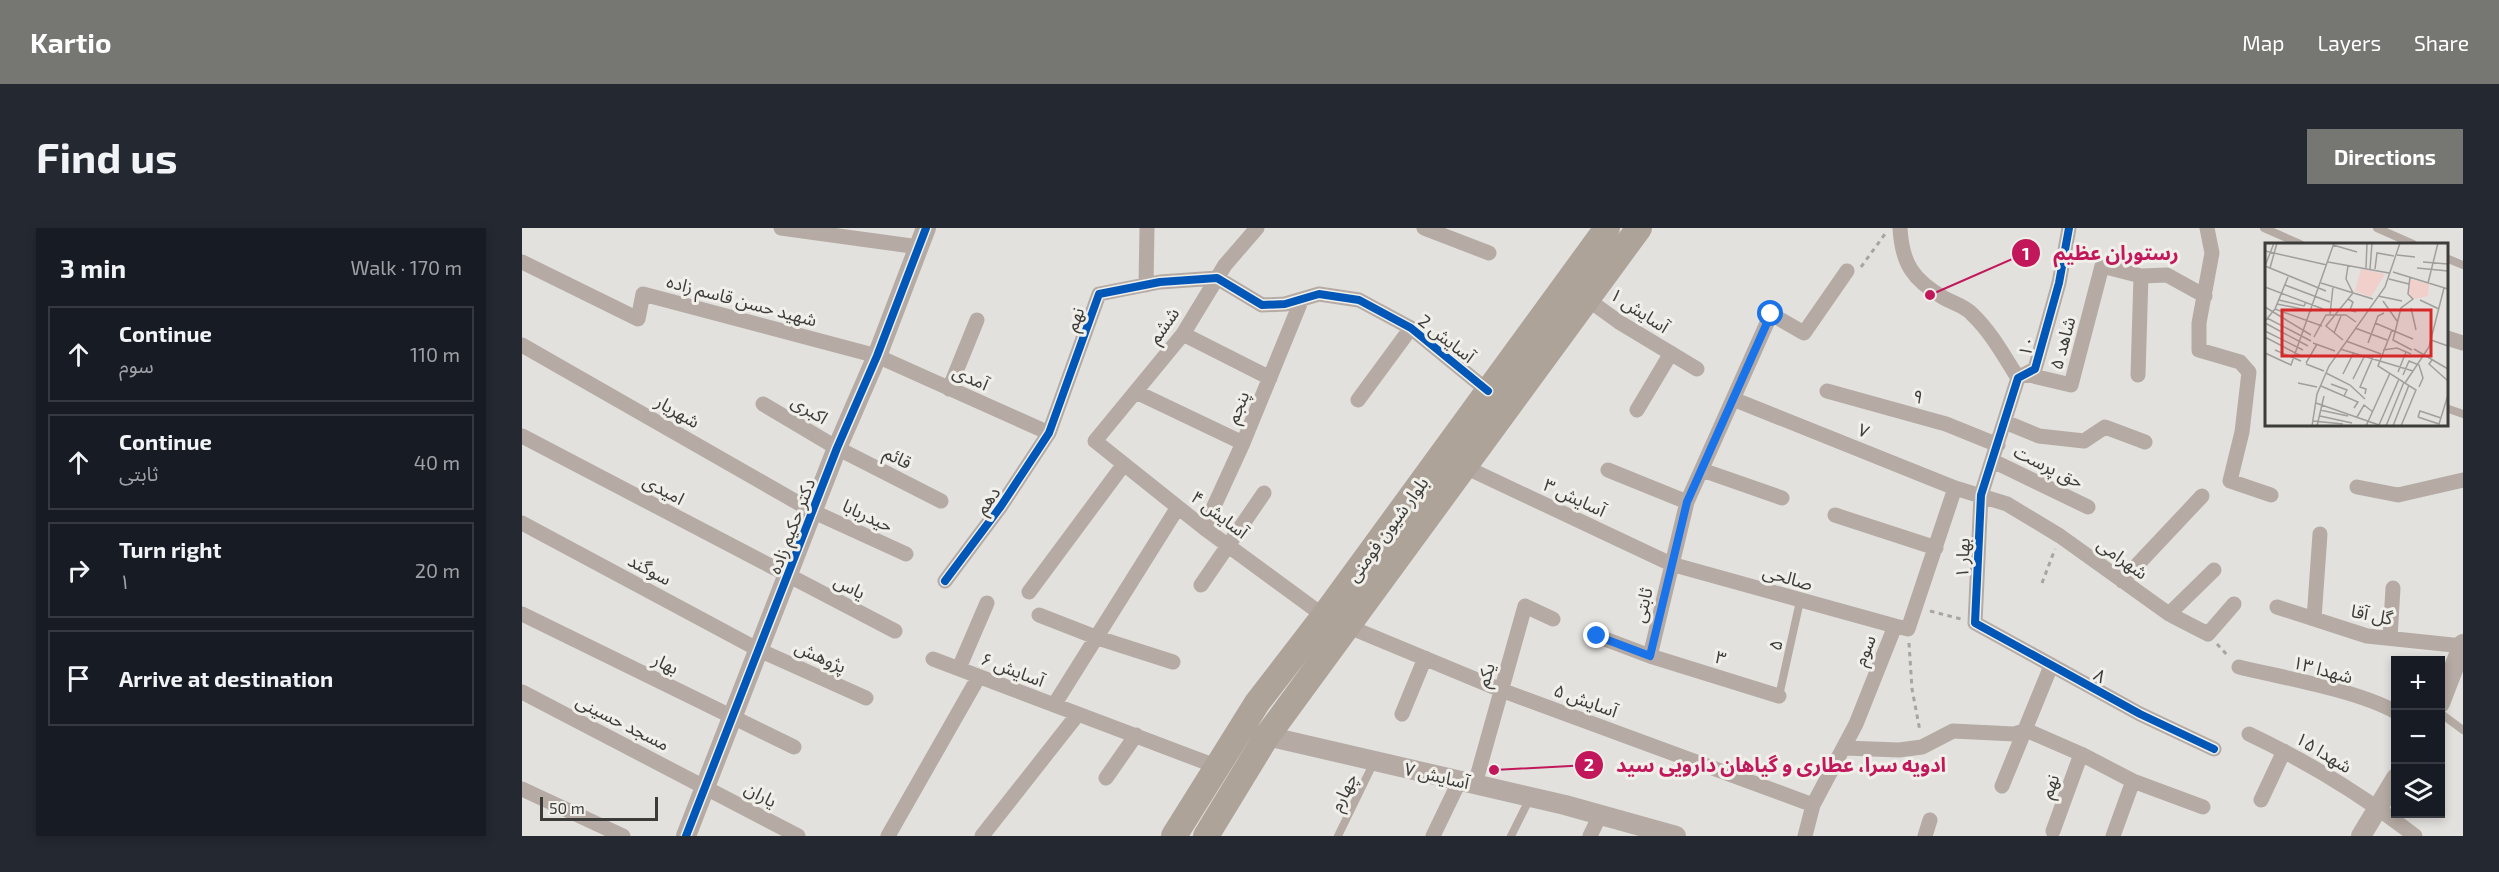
<!DOCTYPE html>
<html lang="en">
<head>
<meta charset="utf-8">
<style>
  body { margin:0; font-family:"Exo 2","Noto Sans Arabic",sans-serif; background:#242831; color:#f1f3f6 }
  .controls { position:absolute; right:18px; bottom:18px; display:grid; overflow:hidden; border-radius:0px; box-shadow:0 3px 9px #0003 }
  .controls button { width:54px; height:54px; display:grid; place-items:center; padding:0; border:0; border-bottom:2px solid #363941; background:#171b24; color:#f1f3f6; font:30px sans-serif }
  .scale { position:absolute; left:18px; bottom:15px; width:118px; box-sizing:border-box; padding-left:6px; border:3px solid #3c3c3a; border-top:0; font-size:16px; line-height:21px; white-space:nowrap; color:#3c3c3a; -webkit-text-stroke:4px #f1efe9; paint-order:stroke }
  .stop { position:absolute; width:18px; height:18px; margin:-14px; border:4px solid #1a73e8; border-radius:50%; background:#fff }
  .stop.end { background:#1a73e8; border-color:#fff; box-shadow:0 2px 6px #0008 }
  .list { margin:0; padding:0; list-style:none }
  h2 { display:flex; justify-content:space-between; align-items:center; height:78px; margin:0; padding:0 24px; font-size:26px }
  h2 small { font-size:20px; font-weight:400; color:#9ea1a6 }
  .list li { display:grid; grid-template-columns:39px 1fr auto; gap:18px; align-items:center; box-sizing:border-box; height:96px; margin:0 12px 12px; padding:0 12px; border:2px solid #363941; border-radius:0px }
  .list b { display:block; font-size:22px; white-space:nowrap }
  .list p { margin:0; font-size:20px; white-space:nowrap; color:#9ea1a6 }
  .list em { font-size:20px; font-style:normal; color:#9ea1a6 }
  .icon { flex:none; width:33px; height:33px; fill:none; stroke:currentColor; stroke-width:2; stroke-linecap:round; stroke-linejoin:round }
  .map { position:relative; flex:none; width:1941px; height:608px; overflow:hidden; border-radius:0px }
  header { display:flex; align-items:center; gap:36px; box-sizing:border-box; height:84px; padding:0 30px; background:#767673; color:#fff }
  header strong { font-size:28px }
  nav { display:flex; gap:33px; margin-inline-start:auto; font-size:21px }
  .intro { display:flex; align-items:center; justify-content:space-between; box-sizing:border-box; height:144px; padding:0 36px }
  h1 { margin:0; font-size:42px }
  .button { padding:15px 27px; border-radius:0px; background:#767673; color:#fff; font-size:21px; font-weight:700 }
  main { display:flex; gap:36px; padding:0 36px }
  aside { flex:1; background:#171b24; border-radius:0px; box-shadow:0 3px 9px #0003 }
  .map>svg:first-child { display:block }
  .lines { fill:none; stroke-linecap:round; stroke-linejoin:round }
  .path { stroke:#aaa49e; stroke-width:3; stroke-dasharray:4.5 4.5; stroke-linecap:butt }
  .service { stroke:#b5aba4; stroke-width:8 }
  .minor { stroke:#b5aba4; stroke-width:15 }
  .tertiary { stroke:#b5aba4; stroke-width:20 }
  .primary { stroke:#aea399; stroke-width:26 }
  .cycleway-casing { stroke:#f1efe9; stroke-width:11 }
  .cycleway { stroke:#0057b8; stroke-width:8 }
  .route { stroke:#1a73e8; stroke-width:8 }
  .labels { text-anchor:middle; dominant-baseline:central; stroke-width:6; stroke-linejoin:round; paint-order:stroke }
  .street-label { font-size:18px; fill:#3c3c3a; stroke:#f1efe9 }
  .inset-road { fill:none; stroke:#a09f9c; stroke-width:1.5 }
  .view { fill:#d62828; fill-opacity:0.15; stroke:#d62828; stroke-width:3 }
  .inset-edge { fill:none; stroke:#3c3c3a; stroke-width:3 }
  .leader { fill:none; stroke:#c2185b; stroke-width:2 }
  .callout-dot { fill:#c2185b; stroke:#f1efe9; stroke-width:2 }
  .mark-label { font-size:18px; text-anchor:middle; font-weight:bold; fill:#fff }
  .callout-label { font-size:20px; text-anchor:middle; font-weight:bold; fill:#c2185b; stroke:#f1efe9; stroke-width:6; stroke-linejoin:round; paint-order:stroke }
</style>
</head>
<body>
<header>
<strong>Kartio</strong>
<nav><a>Map</a><a>Layers</a><a>Share</a></nav>
</header>
<div class="intro"><h1>Find us</h1><a class="button">Directions</a></div>
<main>
<aside>
<h2>3 min<small>Walk · 170 m</small></h2>
<ul class="list">
<li><svg class="icon" aria-label="ahead" viewBox="0 0 24 24"><path d="M12 20V5M6 11l6-6 6 6"/></svg><div><b>Continue</b><p>سوم</p></div><em>110 m</em></li>
<li><svg class="icon" aria-label="ahead" viewBox="0 0 24 24"><path d="M12 20V5M6 11l6-6 6 6"/></svg><div><b>Continue</b><p>ثابتی</p></div><em>40 m</em></li>
<li><svg class="icon" aria-label="right" viewBox="0 0 24 24"><path d="M7 20v-9h11M14 6l5 5-5 5"/></svg><div><b>Turn right</b><p>۱</p></div><em>20 m</em></li>
<li><svg class="icon" aria-label="arrive" viewBox="0 0 24 24"><path d="M6 21V4h12l-3 4 3 4H6"/></svg><div><b>Arrive at destination</b></div></li>
</ul>
</aside>
<div class="map">
<svg width="1941" height="608" viewBox="0 0 1941 608">
  <rect width="100%" height="100%" fill="#e2e1de"/>
  <g class="lines">
    <path class="path" d="M1339 39 1363 6
      M1520 355 1533 321
      M1408 383 1439 391
      M1387 415 1390 461 1398 503
      M1695 416 1707 429"/>
    <path class="service" d="M1742 0 1778 16
      M1855 0 1891 16
      M1924 30 1941 37
      M1924 180 1941 186
      M1257 468 1278 373
      M1918 485 1941 502
      M816 608 852 534
      M989 608 1008 570"/>
    <path class="minor" d="M259 0 397 19
      M735 0 703 37 661 106 573 213 682 300 802 388
      M902 0 967 25
      M1378 0C1380 36 1391 52 1422 70 1431 75 1443 78 1450 86 1469 104 1482 128 1496 150
      M1547 0 1537 55 1513 141 1496 150 1459 267 1453 395 1618 486 1692 521
      M1685 0 1690 25 1677 95V122L1718 134 1727 144 1720 204 1708 253 1749 267
      M0 34 116 91 121 66 355 128 527 205
      M624 57 625 0
      M1065 71 1097 94 1175 141
      M661 106 748 150
      M1925 110 1941 115
      M0 117 292 284 384 326
      M1503 146 1549 157 1580 38 1619 48 1645 47 1683 68
      M1616 147 1619 48
      M427 161 455 92
      M1305 163 1424 196 1476 217
      M614 164 721 215
      M1211 171 1433 260 1485 276 1538 308 1647 386 1686 406 1712 376
      M836 172 889 100
      M241 176 315 220 419 273
      M1115 182 1149 125
      M1483 194 1517 208 1562 213 1583 199 1623 214
      M0 208 373 403
      M1471 233 1566 279
      M941 238 1149 336 1373 398
      M1086 242 1165 274
      M1180 242 1260 270
      M1835 259 1876 267 1941 252
      M1313 287 1414 320
      M0 295 237 422 344 470
      M682 300 721 215 780 71
      M423 353 479 278 527 205 577 66 638 54 695 50 740 77 763 76 797 66 837 72 889 100 966 163
      M1600 353 1680 268
      M679 357 742 265
      M507 364 602 236
      M1755 379 1845 408 1941 418
      M0 386 272 519
      M1647 386 1692 342
      M517 387 576 410 651 434
      M1792 391 1798 306
      M825 398 979 462 1291 577
      M1075 408 1128 428 1257 468
      M1868 410 1871 360
      M1128 428 1165 274 1249 86 1282 105 1325 43
      M411 431 696 539
      M1717 439C1762 450 1834 462 1874 484
      M437 440 465 375
      M0 464 276 608
      M532 477 656 279
      M880 486 903 430
      M1727 506C1786 534 1842 568 1893 608
      M1322 520 1377 522 1400 519 1431 503 1492 506 1504 502 1559 526 1611 553 1681 579
      M584 550 614 507
      M953 556 1003 378 1031 391
      M1480 558 1529 438
      M0 561 101 608
      M1739 572 1762 523
      M1531 603 1559 526
      M366 608 456 450
      M460 608 556 486
      M911 608 938 552
      M1068 608 1078 587
      M1283 608 1291 577 1334 496 1373 398 1386 401 1433 260
      M1403 608 1408 592
      M1591 608 1611 553"/>
    <path class="tertiary" d="M1918 475 1941 416
      M745 508 1043 577 1154 608
      M164 608 315 220 355 128 404 0
      M1839 608 1874 550"/>
    <path class="primary" d="M652 608 735 475 802 388 1085 0
      M684 608 745 508 1117 0"/>
    <defs>
      <path id="cycleway" d="M1547 0 1537 55 1513 141 1496 150 1459 267 1453 395 1618 486 1692 521
        M423 353 479 278 527 205 577 66 638 54 695 50 740 77 763 76 797 66 837 72 889 100 966 163
        M164 608 315 220 355 128 404 0"/>
    </defs>
    <use href="#cycleway" class="cycleway-casing"/>
    <use href="#cycleway" class="cycleway"/>
  </g>
  <g class="lines">
    <path class="route" d="M1075 408 1128 428 1165 274 1249 86"/>
  </g>
  <g class="labels">
    <g class="street-label">
      <text transform="translate(220 72) rotate(15)">شهید حسن قاسم زاده</text>
      <text transform="translate(1118 82) rotate(33)">آسایش ۱</text>
      <text transform="translate(552 91) rotate(-70)">نهم</text>
      <text transform="translate(641 97) rotate(-55)">ششم</text>
      <text transform="translate(925 110) rotate(38)">آسایش 2</text>
      <text transform="translate(1540 115) rotate(-75)">شاهد ۵</text>
      <text transform="translate(1504 118) rotate(-74)">۱۰</text>
      <text transform="translate(449 149) rotate(24)">آمدی</text>
      <text transform="translate(1396 168) rotate(16)">۹</text>
      <text transform="translate(715 179) rotate(-68)">پنجم</text>
      <text transform="translate(288 181) rotate(31)">اکبری</text>
      <text transform="translate(156 183) rotate(30)">شهریار</text>
      <text transform="translate(1342 202) rotate(22)">۷</text>
      <text transform="translate(376 229) rotate(27)">قائم</text>
      <text transform="translate(1527 238) rotate(26)">حق پرست</text>
      <text transform="translate(142 261) rotate(28)">امیدی</text>
      <text transform="translate(1053 269) rotate(25)">آسایش ۳</text>
      <text transform="translate(465 272) rotate(-55)">دهم</text>
      <text transform="translate(698 286) rotate(37)">آسایش ۴</text>
      <text transform="translate(346 287) rotate(25)">حیدربابا</text>
      <text transform="translate(269 298) rotate(-69)">دکتر حکیم زاده</text>
      <text transform="translate(865 301) rotate(-54)">بلوار شیون فومنی</text>
      <text transform="translate(1440 330) rotate(-88)">بهار ۱</text>
      <text transform="translate(1601 330) rotate(36)">شهرامی</text>
      <text transform="translate(128 341) rotate(28)">سوگند</text>
      <text transform="translate(1266 349) rotate(16)">صالحی</text>
      <text transform="translate(328 358) rotate(27)">یاس</text>
      <text transform="translate(1120 377) rotate(-77)">ثابتی</text>
      <text transform="translate(1850 386) rotate(11)">گل آقا</text>
      <text transform="translate(1253 417) rotate(-78)">۵</text>
      <text transform="translate(1342 422) rotate(-68)">سوم</text>
      <text transform="translate(299 428) rotate(24)">پژوهش</text>
      <text transform="translate(1199 429) rotate(17)">۳</text>
      <text transform="translate(144 435) rotate(26)">بهار</text>
      <text transform="translate(491 441) rotate(21)">آسایش ۶</text>
      <text transform="translate(1801 441) rotate(15)">شهدا ۱۳</text>
      <text transform="translate(963 447) rotate(-74)">یکم</text>
      <text transform="translate(1578 447) rotate(28)">۸</text>
      <text transform="translate(1064 472) rotate(20)">آسایش ۵</text>
      <text transform="translate(101 494) rotate(27)">مسجد حسینی</text>
      <text transform="translate(1802 524) rotate(31)">شهدا ۱۵</text>
      <text transform="translate(915 547) rotate(13)">آسایش ۷</text>
      <text transform="translate(1527 558) rotate(-70)">نهم</text>
      <text transform="translate(821 564) rotate(-64)">چهارم</text>
      <text transform="translate(239 566) rotate(28)">یاران</text>
    </g>
  </g>
  <g transform="translate(1743 15)">
    <rect width="183" height="183" fill="#e2e1de"/>
    <path d="M96 26 120 31 106 54 90 48ZM145 36 164 41 163 53 150 56 144 50Z" fill="#f1cfca"/>
    <path class="inset-road" d="M9 0 0 23 61 48M68 2 92 9M0 8 62 22M132 12 150 14M63 19 124 30M158 19 183 21M5 25 12 0M101 25 102 0M152 25 183 28M105 26 107 0M110 26 112 10 129 13M128 29 183 46M145 34 143 51 148 56 136 65 128 97 147 107M124 36 144 41M56 40 108 56M163 40 173 0M20 42 65 59M0 44 58 66M113 53 137 58M83 56 88 59 85 67 91 69M14 57 39 63 41 59M155 57 174 66M118 58 132 78M12 61 47 68M0 64 46 92M146 65 151 87M10 66 57 83M65 71 68 44M2 75 46 98M0 78 10 66 23 34M0 80 43 103M110 80 148 96M90 85 122 97M127 87 113 123 151 147 136 183M0 88 38 107M69 90 76 73M0 94 38 114M49 94 61 72H81L91 79M78 97 61 83 88 50 81 36 83 23M166 97 183 103M81 98 116 111M48 100 70 108M103 100 113 73 119 70M75 106 148 128M149 106 183 126M10 107 36 118M118 107 132 105 146 111M0 110 26 122 69 0M167 117 164 121 183 138M41 120 52 101M41 121 59 128M133 129 141 109M61 130 85 142 100 156M78 131 89 109M138 132 144 118 154 122 158 135 154 144M88 136 100 112M33 140 52 144M140 140 164 104 179 45M66 141 82 147 79 153M56 143 93 159 89 165M100 151 101 146 95 144 108 114M51 160 114 182M55 167 83 173M55 173 87 180M92 174 99 162 108 169M153 174 174 181 183 152M153 174 155 168 176 175M48 178 78 181M114 182 134 136M47 183 52 151 64 123 120 44 135 0M52 183 59 153M101 183 125 130M121 183 139 139M128 183 144 142"/>
    <path class="view" d="M17 67H166V113H17Z"/>
    <rect width="183" height="183" class="inset-edge"/>
  </g>
  <path class="leader" d="M1408 67L1504 25M972 542L1067 537"/>
  <g class="callout-dot">
    <circle cx="1408" cy="67" r="6"/>
    <circle cx="972" cy="542" r="6"/>
    <circle cx="1504" cy="25" r="15"/>
    <circle cx="1067" cy="537" r="15"/>
  </g>
  <g class="mark-label">
    <text x="1504" y="32">1</text>
    <text x="1067" y="543">2</text>
  </g>
  <g class="callout-label">
    <text x="1594" y="32">رستوران عظیم</text>
    <text x="1259" y="544">ادویه سرا، عطاری و گیاهان دارویی سید</text>
  </g>
</svg>
<div class="controls">
<button>+</button>
<button>−</button>
<button><svg class="icon" aria-label="layers" viewBox="0 0 24 24"><path d="M12 4l9 5-9 5-9-5zM3 14l9 5 9-5"/></svg></button>
</div>
<div class="scale">50 m</div>
<div class="stop" style="left:1249px;top:86px"></div>
<div class="stop end" style="left:1075px;top:408px"></div>
</div>
</main>
</body>
</html>
